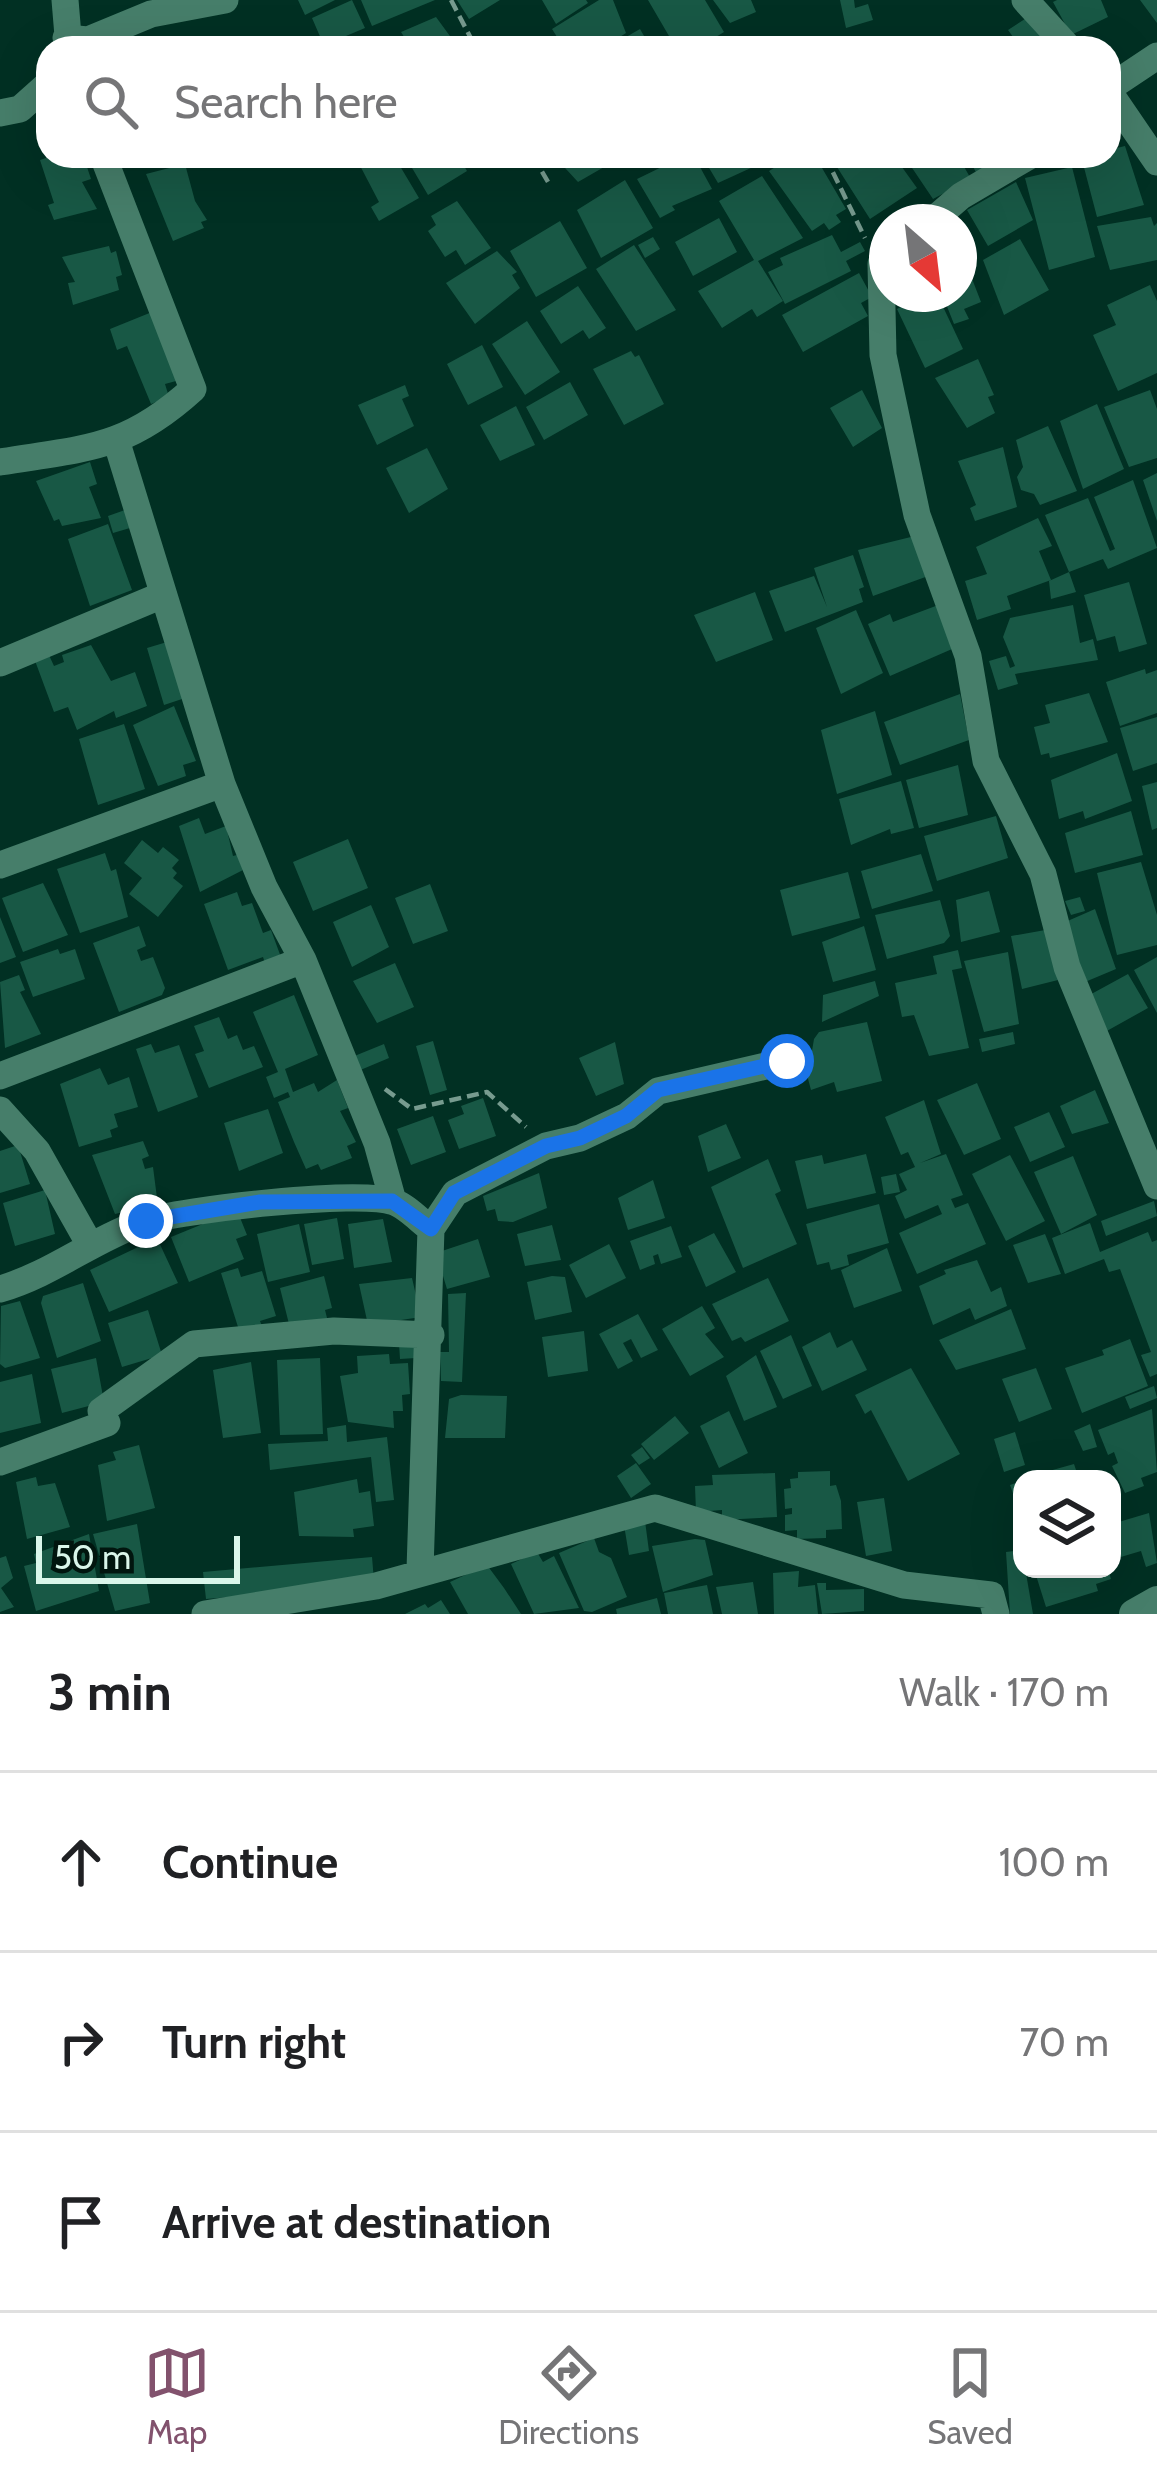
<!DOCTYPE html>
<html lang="en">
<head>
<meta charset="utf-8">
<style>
  body { margin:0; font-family:Cabin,sans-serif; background:#f6f6f6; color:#202124 }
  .controls { position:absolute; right:36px; bottom:36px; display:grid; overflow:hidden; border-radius:24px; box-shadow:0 12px 48px #0002 }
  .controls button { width:108px; height:108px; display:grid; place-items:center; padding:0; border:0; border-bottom:3px solid #e0e0e0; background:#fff; color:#202124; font:60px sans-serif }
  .compass { position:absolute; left:869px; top:204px; width:108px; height:108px; border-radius:50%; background:#fff; box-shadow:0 12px 48px #0002; rotate:152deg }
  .scale { position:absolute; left:36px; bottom:30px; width:204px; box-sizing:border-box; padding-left:12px; border:6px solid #daf6ea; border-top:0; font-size:33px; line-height:42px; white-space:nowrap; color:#daf6ea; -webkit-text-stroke:9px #01150e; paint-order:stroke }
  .stop { position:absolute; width:36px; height:36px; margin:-27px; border:9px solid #1a73e8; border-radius:50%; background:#fff }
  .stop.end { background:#1a73e8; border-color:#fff; box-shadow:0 3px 12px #0008 }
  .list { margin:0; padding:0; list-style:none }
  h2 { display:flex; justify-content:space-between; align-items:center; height:156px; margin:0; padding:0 48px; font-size:51px }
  h2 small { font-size:39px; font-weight:400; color:#757577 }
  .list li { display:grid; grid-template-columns:78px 1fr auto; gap:36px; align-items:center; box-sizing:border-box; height:180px; padding:0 48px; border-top:3px solid #e0e0e0 }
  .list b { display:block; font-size:45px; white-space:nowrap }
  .list em { font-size:39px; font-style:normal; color:#757577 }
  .icon { flex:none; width:66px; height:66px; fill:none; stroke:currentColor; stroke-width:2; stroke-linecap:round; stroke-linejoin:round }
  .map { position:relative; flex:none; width:1157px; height:1614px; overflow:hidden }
  .search { position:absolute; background:#fff; box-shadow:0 12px 48px #0002; left:36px; right:36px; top:36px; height:132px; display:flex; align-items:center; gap:30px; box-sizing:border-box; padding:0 42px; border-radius:36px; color:#757577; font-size:45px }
  .sheet { height:696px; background:#fff }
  nav { display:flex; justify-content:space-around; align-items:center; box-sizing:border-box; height:168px; border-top:3px solid #e0e0e0; background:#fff; font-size:33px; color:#757577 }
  nav a { display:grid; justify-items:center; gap:6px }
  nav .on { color:#82526d }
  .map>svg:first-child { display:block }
  .building { fill:#185845 }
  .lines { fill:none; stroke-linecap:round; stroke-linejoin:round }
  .path { stroke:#779b8f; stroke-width:4.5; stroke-dasharray:12 6; stroke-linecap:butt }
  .street { stroke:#467e6a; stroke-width:27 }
  .secondary { stroke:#467e6a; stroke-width:30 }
  .route { stroke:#1a73e8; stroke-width:15 }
</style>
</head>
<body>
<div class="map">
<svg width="1157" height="1614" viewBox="0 0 1157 1614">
  <rect width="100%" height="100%" fill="#013023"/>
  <path class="building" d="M298 0H335L305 15Z
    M352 0 365 28 346 36 349 43 325 48 312 18Z
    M361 0H435L372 26Z
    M457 0H500L469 19Z
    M542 0H586L588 3 556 24Z
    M599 0H613L626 33 603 48H564L552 29Z
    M648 0H705L724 32 698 48H676Z
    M713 0H751L756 12 730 23Z
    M840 0H854L855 8 868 4 873 20 846 28Z
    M1057 0H1101L1108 17 1071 35 1053 2Z
    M1140 0H1157V23Z
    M436 17 458 47 411 48 401 32Z
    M1028 17 1051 48H1021L1008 30Z
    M640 29 651 48H607Z
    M1125 146 1144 205 1097 217 1081 156H1109V150Z
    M52 156H76L80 167 86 164 91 179 82 182 97 209 54 220 48 205 54 203 40 160Z
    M355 156H394L419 198 379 221 371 207 379 202Z
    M405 156H458L467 171 428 195Z
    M554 156H607L611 163 578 182Z
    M673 156H694L712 189 672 206 675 210 660 218 637 179 676 160Z
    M702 156H746L753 167 718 183Z
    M793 156H815L846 209 836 215 841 222 829 230 824 223 812 231 769 171Z
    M830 156H894L917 188 870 219Z
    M904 156H958L971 179 933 199Z
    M974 156H1015L979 178 969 159Z
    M185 164 195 201 207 220 201 222 204 228 173 241 146 174Z
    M1072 167 1095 257 1049 270 1025 178Z
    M762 176 803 238 758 261 783 301 757 317 752 309 722 328 698 291 754 260 719 201Z
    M625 180 653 228 601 258 577 210Z
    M1016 182 1033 220 988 246 967 210Z
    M457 201 491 248 465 265 456 250 445 257 428 231 436 225 431 216Z
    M1151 217 1154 226 1157 223V260L1110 270 1097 226Z
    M719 218 737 252 693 276 675 242Z
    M560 221 587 268 536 297 510 251Z
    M832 235 841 252 860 242 865 251 846 261 851 271 785 304 768 272 783 265 780 258Z
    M653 237 660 249 645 258 638 245Z
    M1020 239 1049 290 1004 315 983 260Z
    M634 245 676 310 636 331 596 269Z
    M109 246 111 253 116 251 122 275 116 277 119 290 73 305 68 283 75 282 62 257Z
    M497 251 517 272 512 275 520 288 475 324 446 283Z
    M969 271 981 302 964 309 969 319 954 324 942 294H959V275Z
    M859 273 872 297 861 303 868 316 803 352 782 315Z
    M1150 285 1157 301V373L1118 391 1093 335 1116 325 1107 305Z
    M578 286 606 328 589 339 583 330 561 344 540 311Z
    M926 294H937L963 349 925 368 897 309Z
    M152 312 176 381 165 384 169 397 151 404 127 346 117 350 110 329Z
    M527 321 560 372 525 395 492 344Z
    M482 345 503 387 468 405 447 364Z
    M631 351 635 357 639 355 664 404 624 425 593 369Z
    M978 359 994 395 988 397 995 413 967 428 935 378Z
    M570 382 588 415 544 440 526 407Z
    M405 385 409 396 402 399 414 426 377 445 358 405Z
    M862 390 882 428 853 447 830 408Z
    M1150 390 1157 409V458L1129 467 1104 407Z
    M1097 404 1124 469 1083 489 1060 421Z
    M516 406 535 445 500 461 480 425Z
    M1048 426 1077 491 1040 505 1034 494 1021 490 1017 477 1023 467 1016 440Z
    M1003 447 1017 507 975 521 970 508 976 505 958 461Z
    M427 448 448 489 409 513 386 468Z
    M90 462 97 484 89 487 101 518 62 526 59 519 54 521 36 481Z
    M1157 473V521L1143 480Z
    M1133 480 1157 548 1108 569 1103 559 1069 572 1076 592 1051 599 1049 581 1069 572 1045 515 1088 498 1110 551 1115 549 1094 497Z
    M125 510 130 528 113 533 108 516Z
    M1038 518 1052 546 1039 551 1051 580 1007 596 1011 609 977 620 965 581 987 574 976 547Z
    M108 524 132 590 90 606 68 539Z
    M919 535 931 575 873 596 858 550Z
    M853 555 864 587 859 589 863 602 785 632 769 591 814 576 827 607 814 568Z
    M1129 582 1147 644 1119 652 1115 636 1097 641 1084 595Z
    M755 592 773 640 716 662 694 615Z
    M941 604 959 646 890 676 868 624 890 614 893 622Z
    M1073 605 1080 643 1093 639 1098 660 1015 674 1018 684 998 690 989 661 1006 656 1010 668 1015 666 1003 637 1010 618Z
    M856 610 883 673 841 694 816 628Z
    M167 642 185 698 164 705 147 648Z
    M91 645 111 681 135 672 147 706 116 718 114 711 77 730 68 707 54 712 34 658 48 653 54 666 64 662 62 655Z
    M1145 669 1146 674 1157 670V713L1120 726 1106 682Z
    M1089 693 1108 742 1050 758 1049 753 1041 755 1034 727 1050 723 1045 705Z
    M960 694 969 740 900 765 884 722Z
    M174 706 196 761 183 765 186 776 158 786 133 725Z
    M875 711 892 775 837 794 821 730Z
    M1157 717V763L1133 771 1120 728Z
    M124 724 145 789 98 805 79 739Z
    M1117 753 1132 801 1085 819 1083 811 1059 819 1051 780Z
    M958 765 968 815 919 828 906 780Z
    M901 781 914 828 891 834 890 829 851 845 839 799Z
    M1157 782V828L1152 830 1142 786Z
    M1131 811 1143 855 1075 873 1065 833Z
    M996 816 1008 858 937 881 924 836Z
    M199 818 205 834 226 826 233 856 237 855 243 870 200 892 179 826Z
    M348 839 368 888 313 911 293 862Z
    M142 840 158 853 163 847 179 860 172 868 177 873 173 878 183 886 158 917 129 894 142 878 124 863Z
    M105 853 111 871 116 869 128 917 80 933 57 869Z
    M921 854 933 891 872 909 861 871Z
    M1141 862 1157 915V945L1117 955 1097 873Z
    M848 872 860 918 792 936 780 890Z
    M43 883 68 935 23 952 2 898Z
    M430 884 448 931 413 944 395 898Z
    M989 891 1000 932 961 942 956 900Z
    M237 892 242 906 252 903 263 933 271 930 282 960 266 966 263 957 228 970 204 904Z
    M1080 897 1085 911 1071 915 1065 901Z
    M940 900 950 936 944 943 887 959 875 915Z
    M371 905 389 947 352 967 333 922Z
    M1095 909 1116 969 1085 982 1063 923Z
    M0 917 16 957 0 963Z
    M139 926 146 946 137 950 141 961 153 957 165 988 162 995 119 1012 93 943Z
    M864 926 876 970 833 982 822 942Z
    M1051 929 1058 980 1022 989 1011 936Z
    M58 949 60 954 75 949 85 979 33 997 20 962Z
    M958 950 962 968 952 970 969 1048 929 1056 914 1015 902 1017 895 983 937 974 933 956Z
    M1008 952 1019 1024 984 1032 964 961Z
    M1157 957V1013L1134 970Z
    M395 963 414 1007 377 1023 353 981Z
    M1128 974 1148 1008 1105 1032 1084 998Z
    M19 975 25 990 20 992 41 1034 5 1048 0 982Z
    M875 981 879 996 822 1022 823 995Z
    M294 995 318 1055 285 1069 293 1092 314 1083 318 1092 337 1080 348 1108 340 1111 356 1142 347 1146 352 1158 321 1170 318 1164 306 1169 294 1142 278 1102 290 1097 288 1092 274 1098 266 1077 278 1072 253 1012Z
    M219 1017 228 1039 237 1035 243 1050 254 1046 263 1067 209 1088 195 1054 204 1051 194 1026Z
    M867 1022 882 1081 837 1092 834 1082 811 1090 803 1060 811 1057 814 1039 819 1032Z
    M1013 1032 1015 1044 982 1052 979 1039Z
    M433 1041 447 1090 430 1095 416 1046Z
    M615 1042 624 1084 596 1096 579 1058Z
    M151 1044 155 1053 179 1045 198 1097 158 1112 136 1049Z
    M384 1044 389 1058 358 1071 352 1057Z
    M100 1068 108 1085 129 1077 138 1107 114 1114 118 1127 110 1130 112 1137 79 1147 60 1084Z
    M977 1083 1001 1139 964 1155 937 1100Z
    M1095 1090 1109 1123 1072 1134 1060 1106Z
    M483 1098 496 1136 459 1149 448 1120 464 1114 461 1106Z
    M924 1100 941 1154 920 1163 946 1154 963 1195 951 1199 955 1208 968 1203 986 1244 917 1274 899 1233 942 1214 938 1205 905 1219 895 1196 907 1190 899 1174 915 1167 908 1152 901 1155 885 1117Z
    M268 1109 283 1153 239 1171 224 1123Z
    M1049 1112 1065 1147 1030 1162 1014 1127Z
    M433 1116 446 1152 411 1165 397 1129Z
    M726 1124 741 1158 708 1172 698 1136Z
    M143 1141 149 1156 142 1159 145 1169 153 1167 157 1198 145 1203 147 1207 115 1214 92 1155Z
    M18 1145 30 1184 0 1193V1151Z
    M866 1154 876 1193 807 1209 795 1161 822 1155 824 1164Z
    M1010 1155 1045 1221 1006 1241 972 1174Z
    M1073 1156 1097 1215 1061 1234 1034 1172Z
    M768 1159 781 1191 775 1194 797 1244 743 1268 711 1187Z
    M539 1173 547 1208 513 1222 498 1221 495 1209 487 1211 483 1196Z
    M896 1174 900 1192 884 1195 881 1177Z
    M653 1180 665 1218 628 1230 618 1198Z
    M45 1190 55 1234 15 1246 3 1203Z
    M1154 1201 1157 1216 1106 1236 1101 1221Z
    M879 1204 889 1243 847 1255 849 1265 831 1270 829 1262 817 1265 806 1224Z
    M237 1210 247 1235 236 1239 244 1259 189 1282 171 1237Z
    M337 1218 344 1259 312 1265 304 1224Z
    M383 1219 392 1262 354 1268 348 1224Z
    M1090 1223 1100 1252 1148 1232 1152 1242 1157 1240V1374L1150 1377 1141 1355 1151 1352 1120 1269 1109 1272 1104 1259 1065 1274 1052 1238Z
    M299 1224 310 1272 268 1282 257 1234Z
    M552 1225 561 1260 525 1266 517 1234Z
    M671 1226 682 1257 661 1264 658 1254 653 1256 655 1264 640 1270 630 1241Z
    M714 1233 736 1272 706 1287 688 1246Z
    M1045 1234 1061 1274 1028 1283 1013 1245Z
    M157 1238 178 1283 109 1312 90 1270Z
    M478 1239 490 1277 447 1289 436 1253Z
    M609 1244 626 1278 586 1298 569 1265Z
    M887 1248 902 1291 854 1308 841 1270Z
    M977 1260 991 1292 1001 1287 1007 1306 975 1320 970 1308 933 1325 919 1286 946 1274 944 1270Z
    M238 1268 241 1277 262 1271 276 1316 260 1321 263 1329 238 1327 221 1273Z
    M324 1276 332 1308 325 1310 329 1326 292 1336 280 1288Z
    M552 1276 565 1277 572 1312 535 1320 527 1282Z
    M412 1278 421 1317 368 1325 359 1284Z
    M768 1278 789 1321 745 1342 741 1337 732 1341 712 1304Z
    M83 1283 101 1341 57 1358 41 1303 43 1296Z
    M466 1293 462 1382 441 1381 440 1352H449L448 1294Z
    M20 1301 40 1358 5 1368 0 1364 1 1306Z
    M702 1306 715 1328 705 1334 724 1357 690 1376 662 1329Z
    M1011 1309 1026 1349 956 1370 939 1340Z
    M148 1310 162 1355 122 1367 108 1323Z
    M638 1314 658 1350 641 1358 631 1339 623 1343 633 1361 618 1369 599 1334Z
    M584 1331 588 1371 548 1377 542 1337Z
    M830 1332 837 1348 852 1340 867 1370 822 1391 802 1347Z
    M791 1335 812 1386 783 1399 760 1351Z
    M1130 1339 1148 1386 1082 1413 1065 1368 1104 1355 1102 1350Z
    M416 1342V1358L400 1359 399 1343Z
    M389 1354 390 1364 408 1363 410 1394 402 1395 403 1411H393L394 1428 348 1422 340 1376 358 1373 357 1356Z
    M756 1355 777 1407 744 1421 726 1376Z
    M96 1358 104 1402 62 1413 51 1369Z
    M320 1358 323 1434 280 1435 277 1360Z
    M251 1362 261 1433 223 1438 213 1370Z
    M911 1368 960 1454 908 1481 871 1410 865 1414 855 1395Z
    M1036 1368 1052 1409 1019 1422 1002 1379Z
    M32 1374 41 1423 0 1433V1382Z
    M1154 1386 1157 1398 1130 1409 1125 1397Z
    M461 1395 507 1396 505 1438H445L449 1399Z
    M1152 1409 1157 1472 1141 1478 1144 1486 1125 1493 1112 1466 1118 1463 1114 1452 1108 1455 1098 1430Z
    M729 1411 748 1453 719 1468 700 1426Z
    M675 1416 689 1433 654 1460 641 1444Z
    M1090 1424 1097 1447 1083 1451 1074 1431Z
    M346 1425 347 1442 387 1437 394 1500 376 1502 371 1457 270 1470 268 1444 328 1441 327 1428Z
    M1015 1432 1025 1465 1004 1472 994 1439Z
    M139 1445 155 1508 107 1521 98 1465 116 1460 113 1452Z
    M642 1447 650 1458 639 1465 631 1455Z
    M636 1463 651 1484 631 1498 617 1476Z
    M1074 1464 1079 1479H1051L1049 1471Z
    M830 1471V1486L836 1485 841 1501 842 1529 826 1530V1538L797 1539V1530L785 1531V1515L792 1514V1508L785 1509 784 1489 791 1488 790 1479 798 1478V1472Z
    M775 1473 777 1517 722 1520V1510L696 1512 695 1486 713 1485 712 1475Z
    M36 1477 38 1486 55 1483 70 1527 27 1539 16 1482Z
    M357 1479 359 1493 370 1491 374 1526 353 1529 354 1537 299 1536 294 1492Z
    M1019 1482 1022 1501 1016 1502 1010 1485Z
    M884 1498 892 1551 866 1556 857 1502Z
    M1149 1513 1157 1563 1146 1567 1141 1551 1114 1559 1112 1524Z
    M645 1521 649 1551 629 1555 624 1525Z
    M137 1524 150 1603 115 1611 93 1534Z
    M89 1534 99 1591 36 1611 24 1566 36 1563 34 1554Z
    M594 1538 599 1552 611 1558 627 1597 592 1612 584 1611 559 1553Z
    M695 1539 705 1540 713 1575 663 1592 652 1546Z
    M1022 1550 1033 1614H1010L1006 1552Z
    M537 1552 543 1562 554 1556 579 1608 534 1614 511 1564Z
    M6 1556 13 1578 1 1588 14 1607 0 1612V1558Z
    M372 1557 374 1581 360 1586 206 1599 203 1572Z
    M487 1565 504 1588 521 1614H468L450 1582Z
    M1034 1569H1108L1111 1579 1096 1584 1098 1591 1046 1607Z
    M799 1571 798 1587 815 1585 818 1614H774L773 1573Z
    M753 1582 758 1614H722L716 1587Z
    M817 1583H826V1590L864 1589V1611L822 1614Z
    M707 1585 713 1614H668L664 1593Z
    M657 1598 661 1614H617L616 1609Z
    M441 1600 450 1614H405L425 1604 428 1608Z"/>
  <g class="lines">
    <path class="path" d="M451 0 476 48
      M533 156 548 182
      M825 156 865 238
      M385 1089 412 1109 487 1092 526 1127"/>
    <path class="street" d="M65 0 69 48
      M1025 0 1069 48
      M66 38 88 40 151 14 225 0
      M1109 88 1157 56
      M1109 92 1157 162
      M0 113 20 109 48 84
      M931 222 961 196 1029 156
      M887 258 881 264 883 355 917 515 968 656 986 761 1043 874 1067 967 1157 1186
      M117 443 222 784 264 887 303 960 377 1143 393 1201
      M0 462C86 448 126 450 193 389L103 156
      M0 663 160 596
      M0 865 222 784
      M0 1076 303 960
      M0 1110 37 1151 90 1245
      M0 1289C52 1274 92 1240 143 1222 180 1210 361 1189 394 1202 406 1206 420 1221 431 1229
      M0 1462 107 1423 101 1411 194 1344 334 1331 431 1335
      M420 1570 431 1229 455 1193 546 1146 580 1138 627 1116 658 1091 787 1061
      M205 1614 376 1586 655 1508 904 1585 991 1595 996 1614"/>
    <path class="secondary" d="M1134 1614 1157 1601"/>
  </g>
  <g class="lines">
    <path class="route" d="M146 1221 260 1202 392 1201 431 1229 454 1193 546 1146 580 1138 626 1116 658 1090 787 1061"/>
  </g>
</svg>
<div class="controls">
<button><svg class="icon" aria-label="layers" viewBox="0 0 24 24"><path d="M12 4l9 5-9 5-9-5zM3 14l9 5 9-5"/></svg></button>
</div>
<svg class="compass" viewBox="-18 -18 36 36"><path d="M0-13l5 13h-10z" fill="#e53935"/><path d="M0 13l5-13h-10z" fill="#757577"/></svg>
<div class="scale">50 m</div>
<div class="stop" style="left:787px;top:1061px"></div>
<div class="stop end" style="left:146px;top:1221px"></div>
<div class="search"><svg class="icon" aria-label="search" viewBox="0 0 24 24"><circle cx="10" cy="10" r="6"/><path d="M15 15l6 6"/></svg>Search here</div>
</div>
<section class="sheet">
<h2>3 min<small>Walk · 170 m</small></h2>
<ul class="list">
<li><svg class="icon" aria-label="ahead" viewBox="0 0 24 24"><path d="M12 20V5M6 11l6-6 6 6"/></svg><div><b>Continue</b></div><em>100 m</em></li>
<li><svg class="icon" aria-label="right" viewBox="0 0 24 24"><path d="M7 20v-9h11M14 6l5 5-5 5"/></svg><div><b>Turn right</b></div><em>70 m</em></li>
<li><svg class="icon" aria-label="arrive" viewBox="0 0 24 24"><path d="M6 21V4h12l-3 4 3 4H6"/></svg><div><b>Arrive at destination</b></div></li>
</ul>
</section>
<nav>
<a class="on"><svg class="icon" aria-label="map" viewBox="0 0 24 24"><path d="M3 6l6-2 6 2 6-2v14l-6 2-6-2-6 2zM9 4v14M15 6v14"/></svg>Map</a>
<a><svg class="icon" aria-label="directions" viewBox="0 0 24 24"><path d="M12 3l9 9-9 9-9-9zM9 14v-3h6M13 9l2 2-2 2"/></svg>Directions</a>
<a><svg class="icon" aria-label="saved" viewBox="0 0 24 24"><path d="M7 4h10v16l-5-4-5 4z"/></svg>Saved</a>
</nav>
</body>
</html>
